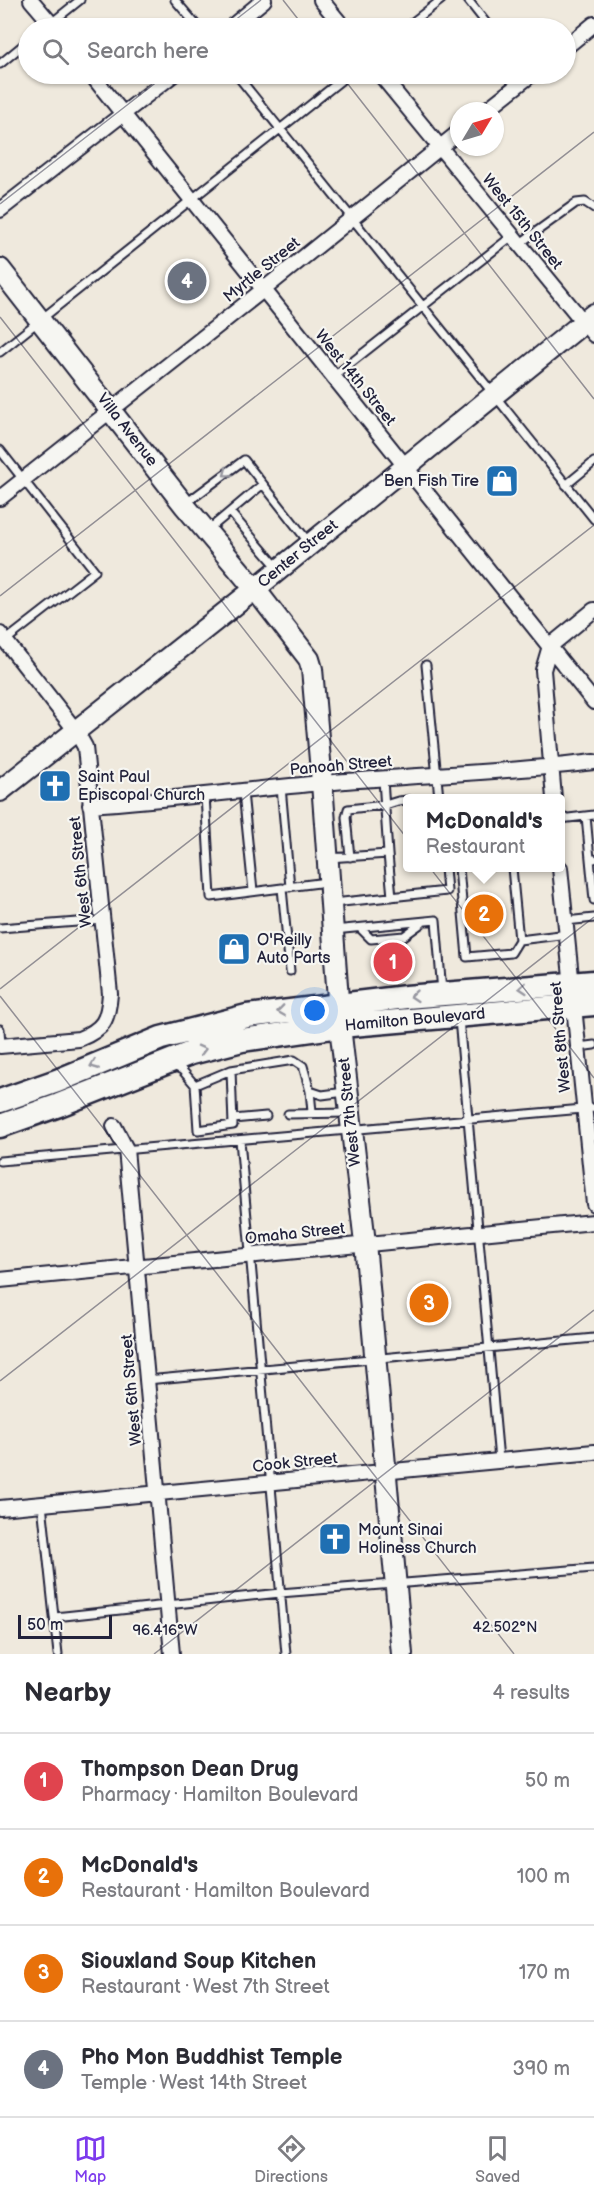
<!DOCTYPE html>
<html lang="en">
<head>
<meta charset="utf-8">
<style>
  body { margin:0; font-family:"Balsamiq Sans",sans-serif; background:#f2f2f3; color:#2b2b33 }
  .compass { position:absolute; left:450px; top:102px; width:54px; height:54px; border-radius:50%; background:#fff; box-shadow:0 2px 4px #0004; rotate:52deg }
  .scale { position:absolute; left:18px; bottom:15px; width:94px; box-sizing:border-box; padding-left:6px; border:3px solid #22223b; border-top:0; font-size:16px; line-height:21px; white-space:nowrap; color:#22223b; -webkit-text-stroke:4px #f6f6f2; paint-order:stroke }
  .you { position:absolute; left:315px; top:1011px; width:21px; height:21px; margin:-15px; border:4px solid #fff; border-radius:50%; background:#1a73e8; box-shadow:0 0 0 9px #1a73e833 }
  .badge { display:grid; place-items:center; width:39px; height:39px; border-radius:50%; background:#7c3aed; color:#fff; font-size:20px; font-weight:700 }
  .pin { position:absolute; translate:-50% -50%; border:3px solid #fff; box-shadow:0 2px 6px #0006 }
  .popup { position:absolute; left:403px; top:794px; width:162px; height:78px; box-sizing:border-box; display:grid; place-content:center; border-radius:6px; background:#fff; filter:drop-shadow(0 2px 4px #0005); font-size:20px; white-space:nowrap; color:#7c7c81 }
  .popup b { font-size:22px; color:#2b2b33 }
  .popup::after { content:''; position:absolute; left:50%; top:100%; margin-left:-12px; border:12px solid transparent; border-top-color:#fff }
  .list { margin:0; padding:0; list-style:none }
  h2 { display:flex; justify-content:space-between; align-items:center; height:78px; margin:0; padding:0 24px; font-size:26px }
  h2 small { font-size:20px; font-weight:400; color:#7c7c81 }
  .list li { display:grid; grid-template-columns:39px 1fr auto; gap:18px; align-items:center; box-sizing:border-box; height:96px; padding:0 24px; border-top:2px solid #e1e1e2 }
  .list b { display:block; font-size:22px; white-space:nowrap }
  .list p { margin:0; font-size:20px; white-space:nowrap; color:#7c7c81 }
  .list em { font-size:20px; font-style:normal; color:#7c7c81 }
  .icon { flex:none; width:33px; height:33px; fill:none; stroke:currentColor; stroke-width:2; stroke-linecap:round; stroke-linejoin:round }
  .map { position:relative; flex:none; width:594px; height:1654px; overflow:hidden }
  .search { position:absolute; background:#fff; box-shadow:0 2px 4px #0004; left:18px; right:18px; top:18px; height:66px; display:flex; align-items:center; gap:15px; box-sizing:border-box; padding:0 21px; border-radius:33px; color:#7c7c81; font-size:22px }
  .sheet { height:462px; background:#fff }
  nav { display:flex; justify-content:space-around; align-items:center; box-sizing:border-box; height:84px; border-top:2px solid #e1e1e2; background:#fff; font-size:16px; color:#7c7c81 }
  nav a { display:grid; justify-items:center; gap:3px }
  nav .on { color:#7c3aed }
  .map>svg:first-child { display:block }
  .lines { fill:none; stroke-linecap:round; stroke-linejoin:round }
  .lane-casing { stroke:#22223b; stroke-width:11 }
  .street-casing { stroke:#22223b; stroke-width:18 }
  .secondary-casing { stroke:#22223b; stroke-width:24 }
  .primary-casing { stroke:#22223b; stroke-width:27 }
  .lane { stroke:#f6f6f2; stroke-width:7 }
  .street { stroke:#f6f6f2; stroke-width:14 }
  .secondary { stroke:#f6f6f2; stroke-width:20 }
  .primary { stroke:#f6f6f2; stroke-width:22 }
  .oneway { stroke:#9797a0 }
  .ticks { fill:none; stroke:#22223b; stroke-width:1.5; stroke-opacity:0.45 }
  .labels { text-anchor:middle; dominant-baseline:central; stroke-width:4.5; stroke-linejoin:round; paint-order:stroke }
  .street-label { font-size:16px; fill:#22223b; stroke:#f6f6f2 }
  .poi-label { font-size:16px; fill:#22223b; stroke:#f6f6f2; text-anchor:start }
  .ticks-label { font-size:15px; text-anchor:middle; fill:#22223b; stroke:#f6f6f2; stroke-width:4.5; stroke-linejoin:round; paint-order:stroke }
</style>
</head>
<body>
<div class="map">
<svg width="594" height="1654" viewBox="0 0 594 1654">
  <rect width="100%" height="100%" fill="#efe9dd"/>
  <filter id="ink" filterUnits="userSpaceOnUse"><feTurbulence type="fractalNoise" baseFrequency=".0167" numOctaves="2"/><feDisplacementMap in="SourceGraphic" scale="12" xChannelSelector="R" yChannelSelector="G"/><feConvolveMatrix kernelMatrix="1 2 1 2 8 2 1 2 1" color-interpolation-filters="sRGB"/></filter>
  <g filter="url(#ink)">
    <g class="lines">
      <defs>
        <path id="lane" d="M175 0 199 28
          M468 0 490 28
          M45 28 80 0
          M405 28 441 0
          M0 64 28 41
          M236 74 594 519
          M519 244 576 203 585 202 594 208
          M0 352 349 74
          M333 377 512 236
          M0 450 95 571 5 641
          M566 485 594 462
          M185 504 244 460 310 544
          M230 512 279 569
          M207 531 263 484
          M426 665 439 798
          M281 787 290 887
          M243 792 253 891
          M205 795 211 897 282 888 290 971
          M586 816 590 859
          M560 819 594 815
          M388 854 392 897
          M350 857 346 817 348 809 385 805 398 801 408 800
          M328 858 388 854 383 779
          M594 859H590L594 900
          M459 868 467 957 511 953 519 940
          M512 868 519 940 568 934
          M287 887 327 882
          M333 903 447 891 445 868
          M566 921 594 918
          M0 928 103 920
          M360 928 371 939 404 936 422 923
          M334 930 436 920 442 992
          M459 1019 499 1460
          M0 1029 1 1046
          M579 1047 594 1045
          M174 1066 182 1070 195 1085
          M231 1070 233 1125 198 1130 195 1085 231 1070 294 1060 303 1066 310 1091 312 1112
          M310 1091 322 1095 345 1092
          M288 1114 348 1113
          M233 1119 266 1116
          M240 1140 286 1654
          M0 1161 594 1108
          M147 1380 594 1338
          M42 1504 58 1654
          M55 1617 280 1593 594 1568"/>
        <path id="street" d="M31 0 55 28
          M321 0 344 28
          M230 28 264 0
          M566 47 594 24
          M91 74 594 702
          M380 74 594 335
          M485 111 532 74
          M0 210 174 74
          M0 498 263 290 459 132
          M0 634 76 731 85 747 110 994C108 1020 104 1029 79 1039L0 1046
          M554 798 543 670 550 646 594 610
          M90 805C168 800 244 790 322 783 412 775 503 773 594 762
          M560 868 594 1204
          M114 1126 126 1149 172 1654
          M0 1280 594 1222
          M0 1508 594 1452"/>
        <path id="secondary" d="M0 269 185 506 255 589 309 659 312 669 322 783 340 1026 365 1243 402 1654
          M0 791 255 589 594 314"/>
        <path id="primary" d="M0 1101 57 1081 161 1038 247 1016 406 997 594 982
          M0 1126 59 1105 191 1053 242 1040 340 1026 594 1004"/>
      </defs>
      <use href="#lane" class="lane-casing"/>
      <use href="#street" class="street-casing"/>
      <use href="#secondary" class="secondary-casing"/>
      <use href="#primary" class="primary-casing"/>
      <use href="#lane" class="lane"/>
      <use href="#street" class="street"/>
      <use href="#secondary" class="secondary"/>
      <use href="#primary" class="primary"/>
    </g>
    <defs><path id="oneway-chevron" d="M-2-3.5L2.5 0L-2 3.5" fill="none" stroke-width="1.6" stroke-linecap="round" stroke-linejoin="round" transform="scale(1.5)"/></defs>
    <g class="oneway">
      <use href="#oneway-chevron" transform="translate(227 473) rotate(143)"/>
      <use href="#oneway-chevron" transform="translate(523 988) rotate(176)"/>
      <use href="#oneway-chevron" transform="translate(414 996) rotate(175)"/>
      <use href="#oneway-chevron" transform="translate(281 1011) rotate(172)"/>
      <use href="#oneway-chevron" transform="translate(202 1050) rotate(-14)"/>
      <use href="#oneway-chevron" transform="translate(94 1065) rotate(158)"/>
    </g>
  </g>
  <path class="ticks" d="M283 0 305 28M225 28 261 0M340 74 594 399M0 204 167 74M0 317 594 1078M0 596 594 132M0 989 594 525M0 996 514 1654M0 1381 594 917M154 1654 594 1310"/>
  <defs>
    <symbol id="shop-square" viewBox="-11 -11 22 22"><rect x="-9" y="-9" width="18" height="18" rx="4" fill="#1f6fb2" stroke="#f6f6f2"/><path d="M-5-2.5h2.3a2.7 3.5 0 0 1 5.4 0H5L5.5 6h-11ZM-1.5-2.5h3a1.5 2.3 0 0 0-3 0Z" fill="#fff"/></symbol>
    <symbol id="church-square" viewBox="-11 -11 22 22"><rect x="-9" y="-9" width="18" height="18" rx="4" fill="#1f6fb2" stroke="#f6f6f2"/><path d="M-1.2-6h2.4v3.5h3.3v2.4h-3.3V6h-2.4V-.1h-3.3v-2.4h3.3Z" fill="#fff"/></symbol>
  </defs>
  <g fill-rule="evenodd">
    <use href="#shop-square" x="483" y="462" width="38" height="38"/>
    <use href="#church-square" x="36" y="767" width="38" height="38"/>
    <use href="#shop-square" x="215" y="930" width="38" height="38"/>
    <use href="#church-square" x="316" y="1520" width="38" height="38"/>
  </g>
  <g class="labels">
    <g class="street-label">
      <text transform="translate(522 222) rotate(51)">West 15th Street</text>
      <text transform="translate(262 270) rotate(-39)">Myrtle Street</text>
      <text transform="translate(355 378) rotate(51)">West 14th Street</text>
      <text transform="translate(127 430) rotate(52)">Villa Avenue</text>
      <text transform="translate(298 554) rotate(-39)">Center Street</text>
      <text transform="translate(341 766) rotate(-5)">Panoah Street</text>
      <text transform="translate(81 872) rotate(-96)">West 6th Street</text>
      <text transform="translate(415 1020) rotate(-5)">Hamilton Boulevard</text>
      <text transform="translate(561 1037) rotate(-95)">West 8th Street</text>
      <text transform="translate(350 1112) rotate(-96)">West 7th Street</text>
      <text transform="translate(295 1234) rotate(-6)">Omaha Street</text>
      <text transform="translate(132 1390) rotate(-95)">West 6th Street</text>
      <text transform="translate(295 1463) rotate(-6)">Cook Street</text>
    </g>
    <g class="poi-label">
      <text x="479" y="481" text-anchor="end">Ben Fish Tire</text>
      <text x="78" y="777">Saint Paul<tspan x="78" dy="18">Episcopal Church</tspan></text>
      <text x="257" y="940">O'Reilly<tspan x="257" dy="18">Auto Parts</tspan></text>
      <text x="358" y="1530">Mount Sinai<tspan x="358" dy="18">Holiness Church</tspan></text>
    </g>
  </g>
  <g class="ticks-label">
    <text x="505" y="1632">42.502°N</text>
    <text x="165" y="1635">96.416°W</text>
  </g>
</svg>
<svg class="compass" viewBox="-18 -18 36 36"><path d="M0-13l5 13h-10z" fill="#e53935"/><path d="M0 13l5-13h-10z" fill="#7c7c81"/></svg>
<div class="scale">50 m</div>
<div class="you"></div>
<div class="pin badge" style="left:393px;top:962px;background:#e0444e">1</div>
<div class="pin badge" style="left:484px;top:914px;background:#e8710a">2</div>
<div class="popup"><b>McDonald's</b>Restaurant</div>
<div class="pin badge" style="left:429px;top:1303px;background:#e8710a">3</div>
<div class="pin badge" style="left:187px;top:281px;background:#6b7280">4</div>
<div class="search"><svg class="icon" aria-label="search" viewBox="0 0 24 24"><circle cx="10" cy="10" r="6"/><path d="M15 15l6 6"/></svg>Search here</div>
</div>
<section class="sheet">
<h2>Nearby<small>4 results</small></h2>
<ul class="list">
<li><span class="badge" style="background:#e0444e">1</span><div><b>Thompson Dean Drug</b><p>Pharmacy · Hamilton Boulevard</p></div><em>50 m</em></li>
<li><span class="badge" style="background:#e8710a">2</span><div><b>McDonald's</b><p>Restaurant · Hamilton Boulevard</p></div><em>100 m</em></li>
<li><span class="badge" style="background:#e8710a">3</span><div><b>Siouxland Soup Kitchen</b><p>Restaurant · West 7th Street</p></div><em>170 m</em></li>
<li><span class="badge" style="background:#6b7280">4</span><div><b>Pho Mon Buddhist Temple</b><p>Temple · West 14th Street</p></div><em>390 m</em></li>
</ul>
</section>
<nav>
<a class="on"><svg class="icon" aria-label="map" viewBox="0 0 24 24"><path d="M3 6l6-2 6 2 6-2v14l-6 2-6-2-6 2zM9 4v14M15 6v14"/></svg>Map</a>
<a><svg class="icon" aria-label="directions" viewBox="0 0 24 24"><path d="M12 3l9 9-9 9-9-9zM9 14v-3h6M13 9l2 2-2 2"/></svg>Directions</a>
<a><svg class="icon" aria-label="saved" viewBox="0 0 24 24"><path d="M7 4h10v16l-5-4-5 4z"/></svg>Saved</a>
</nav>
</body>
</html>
